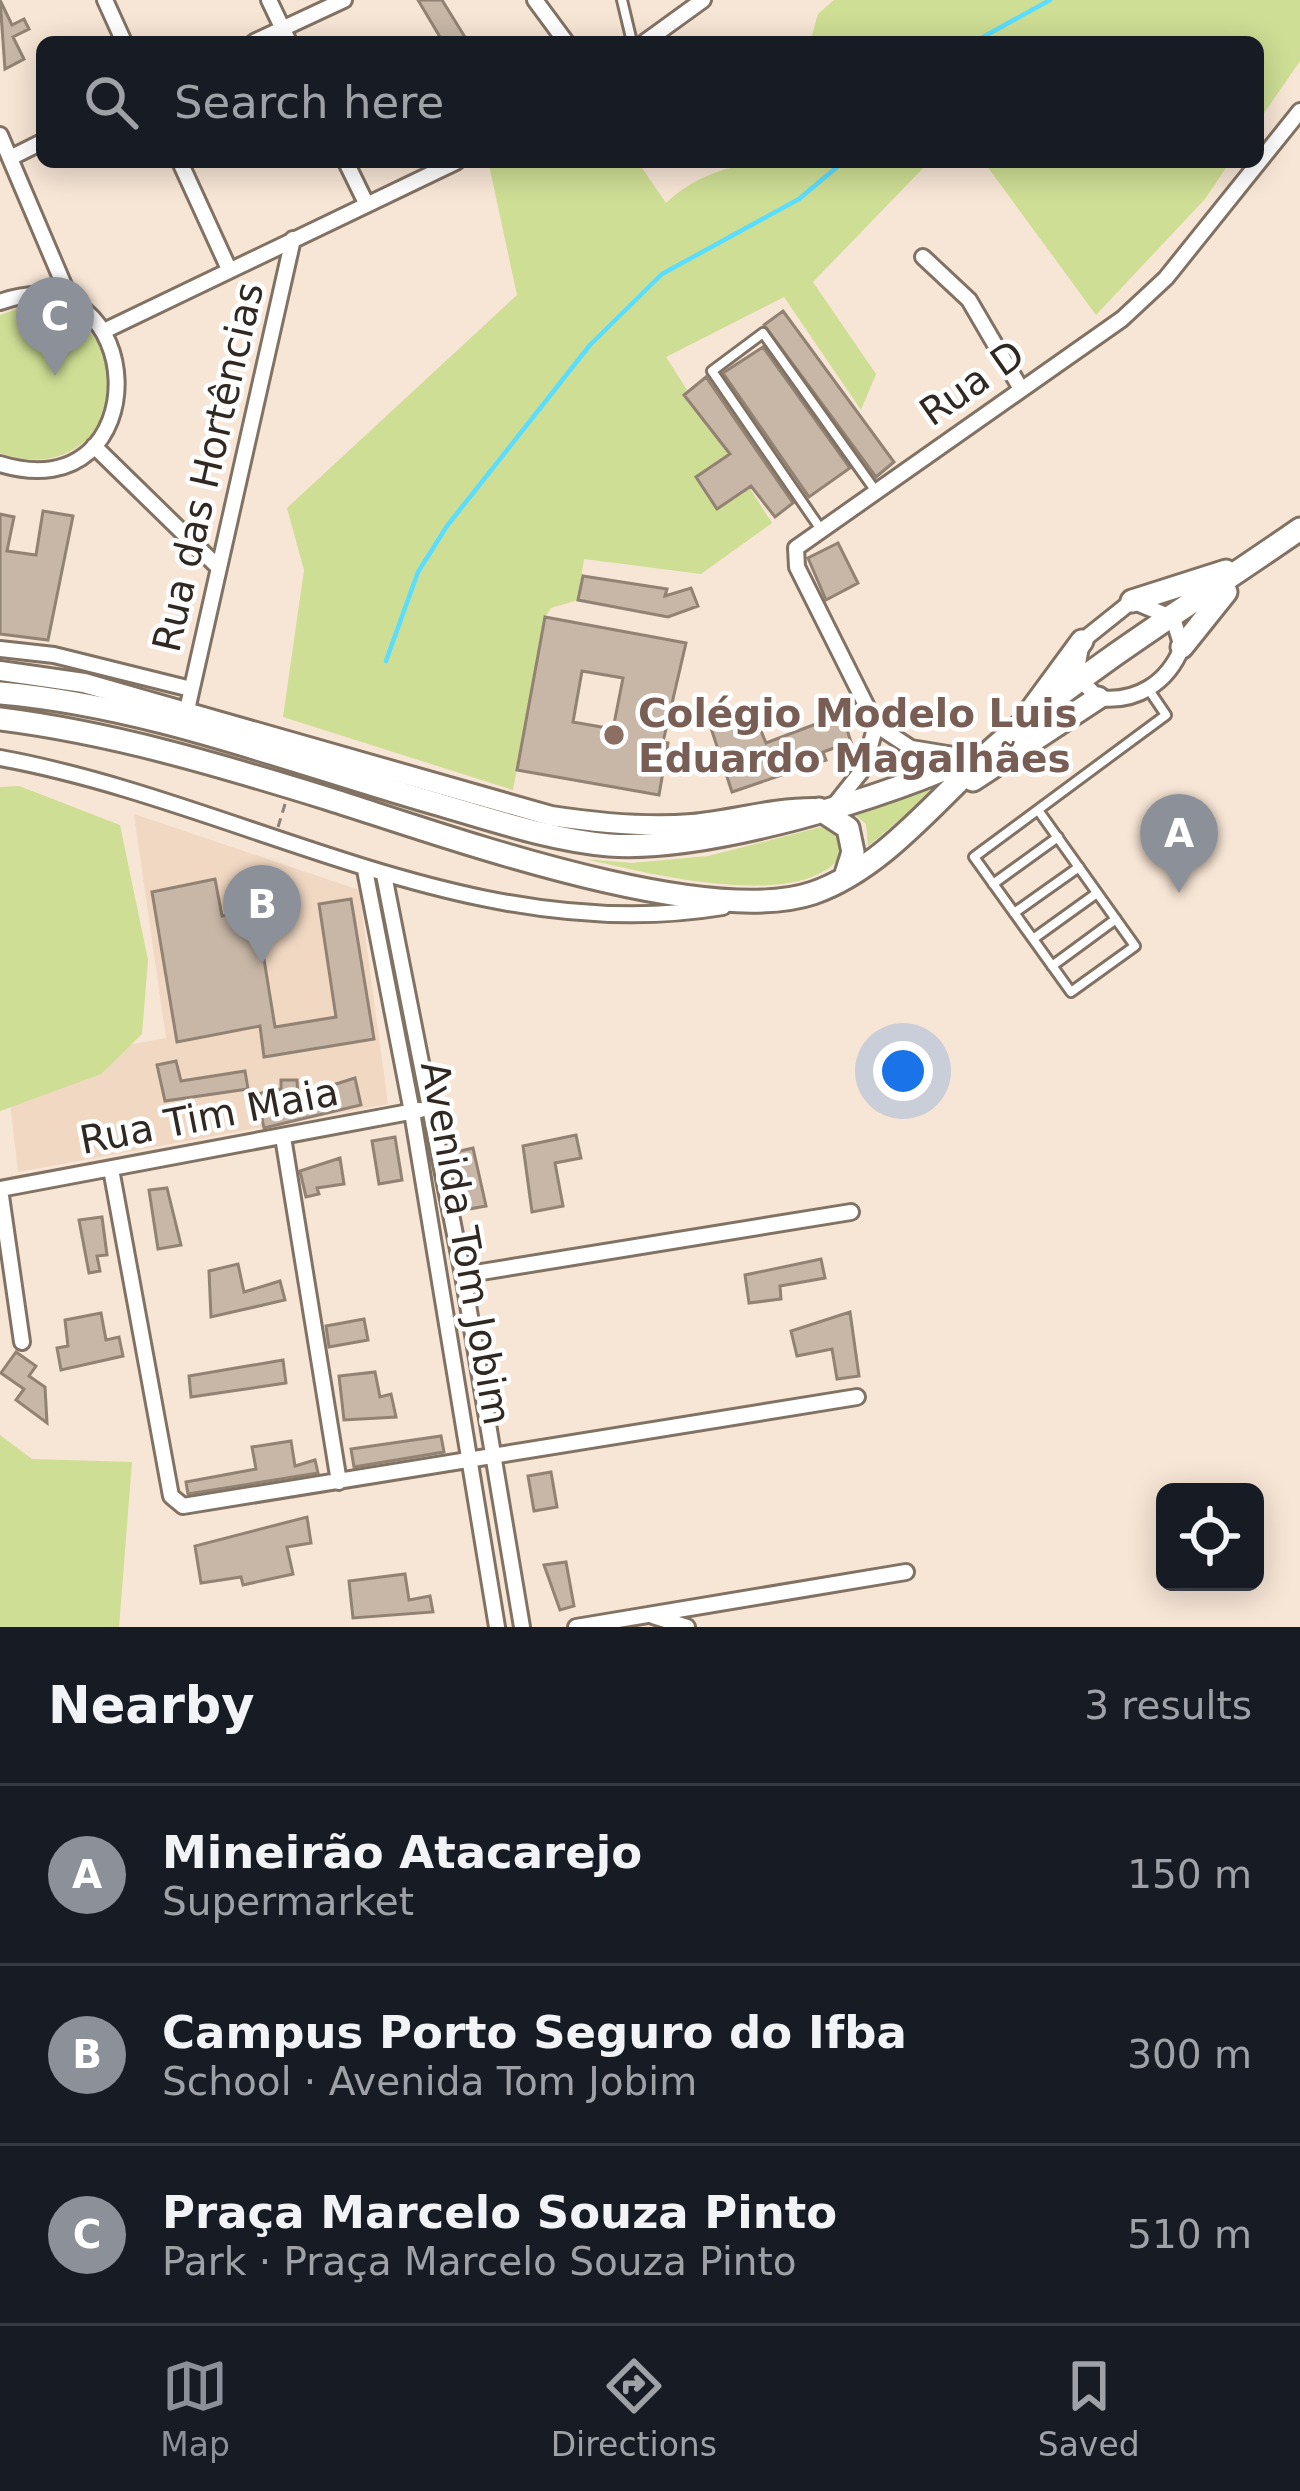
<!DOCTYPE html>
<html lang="en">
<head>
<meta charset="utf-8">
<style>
  body { margin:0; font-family:"DejaVu Sans",sans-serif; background:#20242c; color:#f1f3f6 }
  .controls { position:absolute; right:36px; bottom:36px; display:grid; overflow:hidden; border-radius:18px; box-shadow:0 6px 30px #0003 }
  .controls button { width:108px; height:108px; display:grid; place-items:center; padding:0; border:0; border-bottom:3px solid #363941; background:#171b24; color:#f1f3f6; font:60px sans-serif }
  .you { position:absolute; left:903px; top:1071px; width:42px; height:42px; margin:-30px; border:9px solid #fff; border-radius:50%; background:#1a73e8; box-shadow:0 0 0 18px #1a73e833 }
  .badge { display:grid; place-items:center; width:78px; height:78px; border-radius:50%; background:#8c9099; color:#fff; font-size:39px; font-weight:700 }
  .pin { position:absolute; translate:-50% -99px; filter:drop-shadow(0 3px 6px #0008) }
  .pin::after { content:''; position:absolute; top:63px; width:42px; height:36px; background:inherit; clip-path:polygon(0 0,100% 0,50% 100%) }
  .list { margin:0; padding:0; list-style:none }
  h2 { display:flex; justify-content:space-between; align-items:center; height:156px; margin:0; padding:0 48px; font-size:51px }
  h2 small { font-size:39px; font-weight:400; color:#9ea1a6 }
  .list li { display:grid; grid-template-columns:78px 1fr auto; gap:36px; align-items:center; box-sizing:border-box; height:180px; padding:0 48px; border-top:3px solid #363941 }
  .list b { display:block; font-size:45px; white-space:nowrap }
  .list p { margin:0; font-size:39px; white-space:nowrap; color:#9ea1a6 }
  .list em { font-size:39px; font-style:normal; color:#9ea1a6 }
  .icon { flex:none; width:66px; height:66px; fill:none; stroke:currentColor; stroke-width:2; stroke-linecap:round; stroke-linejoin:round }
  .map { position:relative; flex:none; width:1300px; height:1627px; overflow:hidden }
  .search { position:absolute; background:#171b24; box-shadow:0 6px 30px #0003; left:36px; right:36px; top:36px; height:132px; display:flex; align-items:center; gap:30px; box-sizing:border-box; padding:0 42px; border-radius:18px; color:#9ea1a6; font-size:45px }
  .sheet { height:696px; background:#171b24 }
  nav { display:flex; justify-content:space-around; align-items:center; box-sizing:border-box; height:168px; border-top:3px solid #363941; background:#171b24; font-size:33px; color:#9ea1a6 }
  nav a { display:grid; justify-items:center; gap:6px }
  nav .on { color:#8c9099 }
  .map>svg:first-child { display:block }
  .built { fill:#f0d8c3 }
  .green { fill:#cede94 }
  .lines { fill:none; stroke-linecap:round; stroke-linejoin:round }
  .stream { stroke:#5bddfe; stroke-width:4.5 }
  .building { fill:#c8b7a7; stroke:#928273; stroke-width:3; fill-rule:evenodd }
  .lane-casing { stroke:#817263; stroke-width:14 }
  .street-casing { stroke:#817263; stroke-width:20 }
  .secondary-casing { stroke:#817263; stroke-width:24 }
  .primary-casing { stroke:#817263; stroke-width:27 }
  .path { stroke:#8e8277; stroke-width:3; stroke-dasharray:9 6; stroke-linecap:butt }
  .lane { stroke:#fff; stroke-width:8 }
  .street { stroke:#fff; stroke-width:14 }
  .secondary { stroke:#fff; stroke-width:18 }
  .primary { stroke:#fff; stroke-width:21 }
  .education-dot { fill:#8d6e63; stroke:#fff; stroke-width:4.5 }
  .labels { text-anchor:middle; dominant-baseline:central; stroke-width:9; stroke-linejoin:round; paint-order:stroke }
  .street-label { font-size:39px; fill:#302923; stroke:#fff }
  .education-label { font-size:39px; font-weight:bold; fill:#785e54; stroke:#fff; text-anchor:start }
</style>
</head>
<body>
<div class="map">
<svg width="1300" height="1627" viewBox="0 0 1300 1627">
  <rect width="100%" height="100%" fill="#f7e5d5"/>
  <path class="built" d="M134 814 359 890 388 1104 18 1172 6 1067 166 1038Z"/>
  <path class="green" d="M834 0H1300V61L1258 122V42H810L818 14Z
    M493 162H638L666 203C731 140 845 162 929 162L813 282 876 374 861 410 784 297 666 357 772 523 701 574 584 559 578 600 551 608 545 617 513 790 283 717 304 570 287 508 517 295 489 165Z
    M984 162H1230L1205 199 1096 315Z
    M22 307C159 308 123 497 0 453V315Z
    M19 786 120 825 148 960 142 1034 101 1074 0 1111V787Z
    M940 786 868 846 866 824 849 810Z
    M821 827 833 830 840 839 839 859C794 911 646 873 586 859L632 863 708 856Z
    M0 1435 32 1459 132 1462 119 1627H0Z"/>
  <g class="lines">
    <path class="stream" d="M974 42 1050 0
      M386 661 418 572 447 526 590 345 662 274 799 199 843 162"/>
  </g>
  <path class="building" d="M0 0 12 25 24 19 29 29 13 37 24 59 5 69Z
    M418 0H442L468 42H443Z
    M783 311 894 462 876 477 764 325Z
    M763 347 850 468 809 497 723 373Z
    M706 377 793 503 775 517 751 486 717 509 696 477 730 454 684 395Z
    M43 511 73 516 48 640 0 634V514L14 517 7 551 36 555Z
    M838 543 858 583 826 600 808 558Z
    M583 576 667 589 665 596 691 588 698 606 668 617 578 600Z
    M545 617 686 643 663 742 668 743 659 795 517 770ZM582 671 623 678 613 729 573 722Z
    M753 711 766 743 842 714 851 742 823 752 826 760 732 792 711 728Z
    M215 879 222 916 256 910 275 1027 336 1017 319 904 351 899 374 1039 264 1057 260 1026 177 1042 152 892Z
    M176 1061 181 1081 245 1071 248 1089 165 1101 157 1065Z
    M355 1078 361 1105 264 1128 257 1094 281 1089V1080H297L298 1096Z
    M576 1135 581 1158 555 1163 563 1206 532 1212 523 1146Z
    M395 1137 402 1180 379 1184 372 1141Z
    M473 1148 486 1206 464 1210 451 1153Z
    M340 1158 344 1184 317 1188 319 1194 306 1197 300 1171Z
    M167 1188 181 1245 158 1249 149 1190Z
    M102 1217 107 1255 97 1256 100 1271 89 1273 79 1220Z
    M821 1259 825 1278 780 1286 781 1299 749 1303 745 1275Z
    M238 1264 244 1292 280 1281 285 1300 211 1317 209 1271Z
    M850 1312 859 1376 837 1379 832 1349 797 1356 791 1331Z
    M101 1313 106 1340 119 1337 123 1356 61 1370 57 1348 68 1346 65 1320Z
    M364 1319 368 1340 329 1347 326 1326Z
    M16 1352 36 1366 29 1376 45 1387 47 1423 16 1400 24 1389 1 1373Z
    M283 1360 286 1383 191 1397 189 1376Z
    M375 1372 380 1397 391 1394 396 1417 344 1420 339 1376Z
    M441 1436 444 1452 354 1467 351 1449Z
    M291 1441 295 1466 315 1460 318 1473 188 1494 186 1482 256 1469 252 1447Z
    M551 1472 557 1507 534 1511 528 1476Z
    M307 1517 311 1543 287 1547 293 1574 243 1585 241 1577 201 1583 195 1546Z
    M566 1562 574 1606 560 1610 544 1565Z
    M405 1574 409 1600 430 1596 433 1612 353 1618 349 1581Z"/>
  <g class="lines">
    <defs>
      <path id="lane" d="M622 0 632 42
        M820 528 712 371 763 333 875 490
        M1038 810 1135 946 1071 992 974 857 1166 715 1149 690
        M993 884 1058 837
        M1014 913 1079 867
        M1033 939 1097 893
        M1052 966 1116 919"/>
      <path id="street" d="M105 0 124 42
        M269 0 289 42
        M535 0 566 42
        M254 42 344 0
        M645 42 703 0
        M0 135 72 304
        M10 158 42 142
        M180 162 228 267
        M346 162 366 203
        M923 257 969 300 1021 389
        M0 302C150 248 161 513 0 464
        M104 331 456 162
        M94 446 218 567
        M1132 601 1173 618 1182 647C1168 683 1136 703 1098 698L1076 675 1082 641Z
        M0 649 54 655 191 689
        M187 710 293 239
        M966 757 911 748 876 725 797 567 796 548 1122 319 1166 278 1300 111
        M0 758C241 802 470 949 723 907
        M836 803 864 768 876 725
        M365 870 412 1112 497 1627
        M384 875 463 1275 522 1627
        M283 1137 339 1482
        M111 1169 171 1496 183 1506 857 1397
        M0 1189 420 1110
        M0 1189 22 1342
        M463 1275 851 1212
        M653 1616 687 1627
        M576 1627 906 1572"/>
      <path id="secondary" d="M0 671 84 683 551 816C597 823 645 828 692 824 734 820 771 808 814 808"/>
      <path id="primary" d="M1132 601 1226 571
        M1182 647 1226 592
        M0 693C151 706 296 764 441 805 496 821 552 840 609 845 705 852 892 797 978 754
        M1029 713 1082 641
        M0 719C112 733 219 765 326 798 438 833 703 930 813 893 888 867 944 789 1003 740 1096 662 1201 598 1300 529
        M973 780 1098 698
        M819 809 848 828 853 852 846 874"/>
    </defs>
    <use href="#lane" class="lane-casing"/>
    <use href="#street" class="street-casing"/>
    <use href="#secondary" class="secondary-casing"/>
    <use href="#primary" class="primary-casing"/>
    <path class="path" d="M278 827 286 801"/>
    <use href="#lane" class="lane"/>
    <use href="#street" class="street"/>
    <use href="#secondary" class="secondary"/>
    <use href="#primary" class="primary"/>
  </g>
  <circle class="education-dot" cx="614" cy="735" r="12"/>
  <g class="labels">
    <g class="street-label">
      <text transform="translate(972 383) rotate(-35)">Rua D</text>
      <text transform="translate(208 467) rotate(-77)">Rua das Hortências</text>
      <text transform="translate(209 1116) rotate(-11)">Rua Tim Maia</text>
      <text transform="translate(466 1243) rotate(80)">Avenida Tom Jobim</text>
    </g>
    <g class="education-label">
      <text x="638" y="713">Colégio Modelo Luis<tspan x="638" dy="45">Eduardo Magalhães</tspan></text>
    </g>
  </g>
</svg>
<div class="controls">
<button><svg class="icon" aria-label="locate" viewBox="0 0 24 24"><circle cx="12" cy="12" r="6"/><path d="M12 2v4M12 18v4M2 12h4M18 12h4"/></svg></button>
</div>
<div class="you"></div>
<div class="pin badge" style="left:1179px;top:893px">A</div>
<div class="pin badge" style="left:262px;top:964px">B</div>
<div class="pin badge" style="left:55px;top:376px">C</div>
<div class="search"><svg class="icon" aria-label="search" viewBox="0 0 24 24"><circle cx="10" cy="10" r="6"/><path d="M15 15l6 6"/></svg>Search here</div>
</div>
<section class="sheet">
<h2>Nearby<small>3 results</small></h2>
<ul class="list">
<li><span class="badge">A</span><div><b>Mineirão Atacarejo</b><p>Supermarket</p></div><em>150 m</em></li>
<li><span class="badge">B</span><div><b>Campus Porto Seguro do Ifba</b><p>School · Avenida Tom Jobim</p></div><em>300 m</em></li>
<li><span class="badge">C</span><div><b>Praça Marcelo Souza Pinto</b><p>Park · Praça Marcelo Souza Pinto</p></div><em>510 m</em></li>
</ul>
</section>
<nav>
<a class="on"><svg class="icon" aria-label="map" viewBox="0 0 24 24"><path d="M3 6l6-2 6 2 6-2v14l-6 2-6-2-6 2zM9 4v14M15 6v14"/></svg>Map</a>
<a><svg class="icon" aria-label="directions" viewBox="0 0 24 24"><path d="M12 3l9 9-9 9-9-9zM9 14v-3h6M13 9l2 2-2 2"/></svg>Directions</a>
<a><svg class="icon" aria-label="saved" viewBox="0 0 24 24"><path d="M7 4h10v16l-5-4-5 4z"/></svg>Saved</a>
</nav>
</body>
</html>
